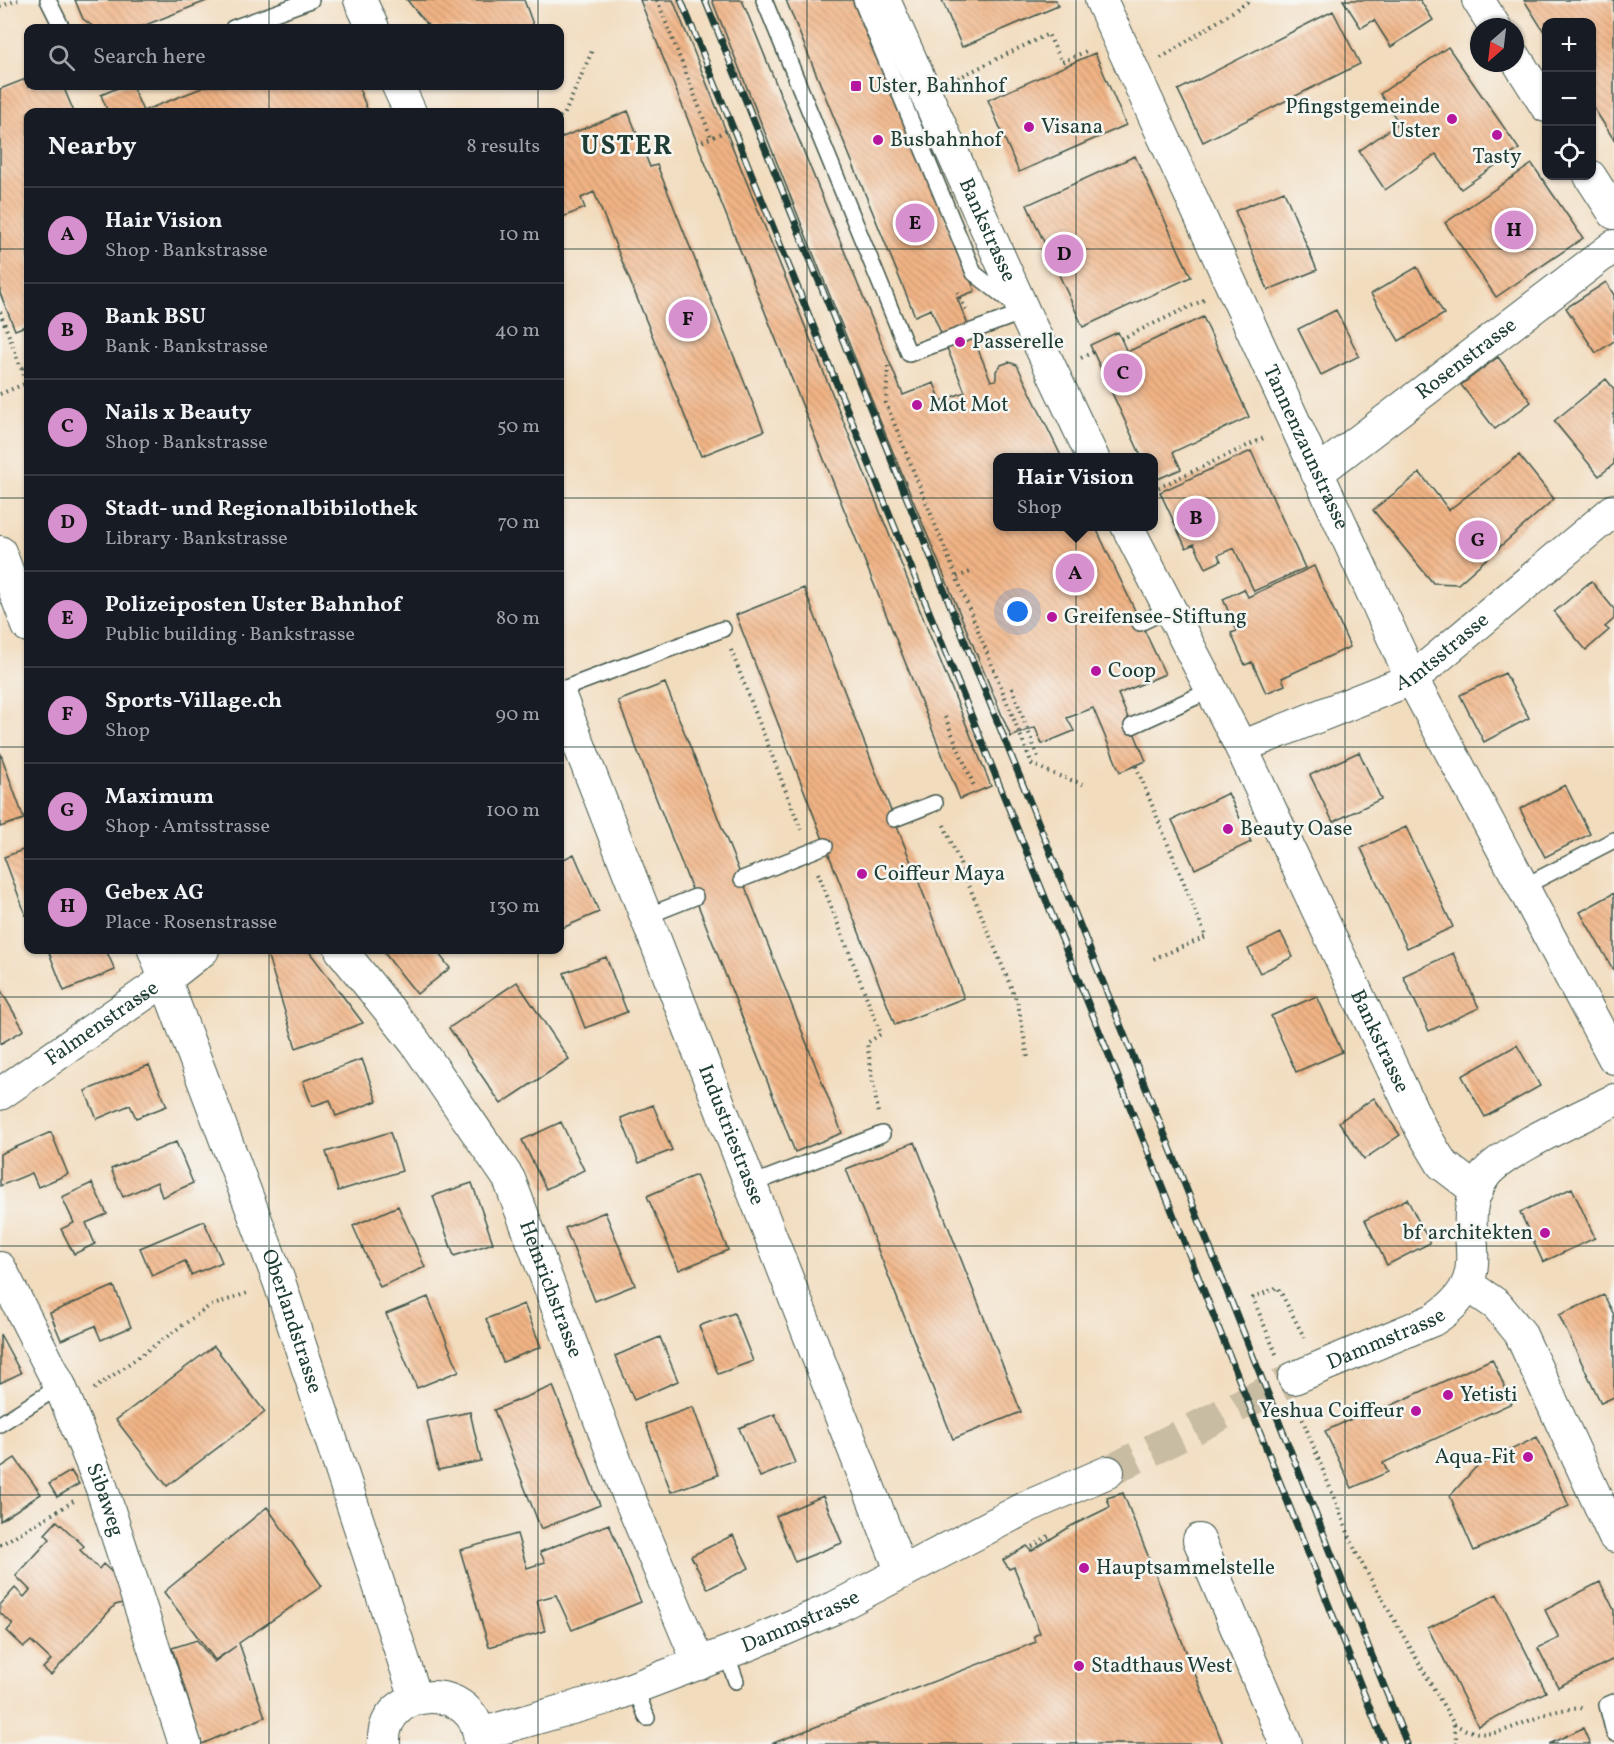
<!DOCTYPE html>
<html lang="en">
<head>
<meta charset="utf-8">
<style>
  body { margin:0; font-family:Vollkorn,serif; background:#242831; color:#f1f3f6 }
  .controls { position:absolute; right:18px; top:18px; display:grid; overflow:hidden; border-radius:12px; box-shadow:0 2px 4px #0004 }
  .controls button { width:54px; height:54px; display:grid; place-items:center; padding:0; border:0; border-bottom:2px solid #363941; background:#171b24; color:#f1f3f6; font:30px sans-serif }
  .compass { position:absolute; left:1470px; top:18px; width:54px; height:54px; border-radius:50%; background:#171b24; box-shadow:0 2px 4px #0004; rotate:208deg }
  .you { position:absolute; left:1018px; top:612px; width:21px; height:21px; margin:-15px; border:4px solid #fff; border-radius:50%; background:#1a73e8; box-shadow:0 0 0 9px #1a73e833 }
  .badge { display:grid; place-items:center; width:39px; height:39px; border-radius:50%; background:#d690ce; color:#111; font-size:20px; font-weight:700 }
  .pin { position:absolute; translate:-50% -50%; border:3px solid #fff; box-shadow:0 2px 6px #0006 }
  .popup { position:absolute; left:993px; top:453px; width:165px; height:78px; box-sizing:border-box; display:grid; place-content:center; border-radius:12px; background:#171b24; filter:drop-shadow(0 2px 4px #0005); font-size:20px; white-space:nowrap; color:#9ea1a6 }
  .popup b { font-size:22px; color:#f1f3f6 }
  .popup::after { content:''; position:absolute; left:50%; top:100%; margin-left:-12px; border:12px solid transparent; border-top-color:#171b24 }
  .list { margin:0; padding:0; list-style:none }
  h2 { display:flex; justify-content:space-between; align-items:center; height:78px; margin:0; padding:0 24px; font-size:26px }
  h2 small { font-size:20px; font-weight:400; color:#9ea1a6 }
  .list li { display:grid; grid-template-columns:39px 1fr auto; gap:18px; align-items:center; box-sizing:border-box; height:96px; padding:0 24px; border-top:2px solid #363941 }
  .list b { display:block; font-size:22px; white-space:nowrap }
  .list p { margin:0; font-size:20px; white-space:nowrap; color:#9ea1a6 }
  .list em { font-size:20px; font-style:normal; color:#9ea1a6 }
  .icon { flex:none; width:33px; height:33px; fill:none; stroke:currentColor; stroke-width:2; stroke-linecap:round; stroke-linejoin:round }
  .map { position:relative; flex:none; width:1614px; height:1744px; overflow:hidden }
  .search { position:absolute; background:#171b24; box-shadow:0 2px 4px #0004; left:24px; top:24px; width:540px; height:66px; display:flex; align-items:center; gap:15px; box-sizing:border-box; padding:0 21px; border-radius:12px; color:#9ea1a6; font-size:22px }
  .panel { position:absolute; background:#171b24; box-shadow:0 2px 4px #0004; left:24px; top:108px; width:540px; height:846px; border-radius:12px }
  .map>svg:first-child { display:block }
  .building { fill:url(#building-back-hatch) }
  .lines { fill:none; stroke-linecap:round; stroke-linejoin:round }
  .minor-tunnel { stroke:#c8bca2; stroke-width:32; stroke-dasharray:32 16; stroke-linecap:butt }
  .service-casing { stroke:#3f5549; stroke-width:18 }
  .minor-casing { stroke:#3f5549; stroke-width:34 }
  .path { stroke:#3f5549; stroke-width:4; stroke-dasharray:1.5 4.5; stroke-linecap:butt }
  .service { stroke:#fff; stroke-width:15 }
  .minor { stroke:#fff; stroke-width:32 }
  .rail-casing { stroke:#1f3d34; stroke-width:7 }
  .rail { stroke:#f6f6f2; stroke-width:4.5; stroke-dasharray:14; stroke-linecap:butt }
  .grid { fill:none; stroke:#1f3d34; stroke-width:1.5; stroke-opacity:0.55 }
  .poi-dot { fill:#b5179e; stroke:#f6f6f2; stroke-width:2 }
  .labels { text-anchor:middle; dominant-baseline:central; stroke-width:5; stroke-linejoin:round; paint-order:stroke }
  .poi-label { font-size:21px; fill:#1f3d34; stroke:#f6f6f2; text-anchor:start }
  .street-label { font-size:21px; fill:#1f3d34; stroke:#f6f6f2 }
  .district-label { font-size:27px; font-weight:bold; letter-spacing:1.5px; fill:#1f3d34; stroke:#f6f6f2 }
</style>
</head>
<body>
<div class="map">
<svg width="1614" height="1744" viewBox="0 0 1614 1744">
  <defs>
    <pattern id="building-back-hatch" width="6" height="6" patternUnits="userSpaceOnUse" patternTransform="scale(1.5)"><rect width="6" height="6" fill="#f2b485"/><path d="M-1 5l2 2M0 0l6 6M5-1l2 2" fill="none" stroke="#c3946e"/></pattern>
  </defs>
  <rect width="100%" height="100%" fill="#f6f6f2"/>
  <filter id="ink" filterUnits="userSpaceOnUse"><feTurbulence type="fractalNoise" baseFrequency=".0167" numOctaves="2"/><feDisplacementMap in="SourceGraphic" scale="12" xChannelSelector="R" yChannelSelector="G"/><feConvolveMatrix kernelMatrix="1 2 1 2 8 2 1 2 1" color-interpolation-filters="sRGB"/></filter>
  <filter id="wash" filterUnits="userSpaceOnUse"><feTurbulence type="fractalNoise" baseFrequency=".008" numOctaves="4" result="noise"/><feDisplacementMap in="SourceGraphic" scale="24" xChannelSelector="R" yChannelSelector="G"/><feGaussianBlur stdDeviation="1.35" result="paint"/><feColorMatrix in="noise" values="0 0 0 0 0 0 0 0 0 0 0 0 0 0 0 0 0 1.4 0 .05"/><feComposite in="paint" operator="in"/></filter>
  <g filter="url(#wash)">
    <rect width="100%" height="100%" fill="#f2dcbe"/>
    <g id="blocks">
      <path class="building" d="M75 0H209L138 28H95L83 19Z
        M407 0H524L534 27 430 28Z
        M640 0H673L991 786 960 799Z
        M712 0H742L903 395 934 383 941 401 965 392 931 309 915 316 786 0H857L975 291 957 298 991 381 996 380V371L1001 365 1009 362 1017 365 1062 458H997V526H1095L1165 674 1118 694 1146 761 1120 772 1093 708 1067 718 1074 731 1042 744 1035 727 1011 737 878 416Z
        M942 0H1056L1058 6 962 47Z
        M1343 0H1420L1433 20 1391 47 1374 20 1361 28Z
        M1524 0H1614V140L1592 105V22H1546V35Z
        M1333 11 1360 64 1203 142 1178 90Z
        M1448 47 1519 149 1461 189 1436 154 1385 190 1359 151 1399 123 1380 94Z
        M1095 53 1126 125 1019 172 988 100Z
        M28 78V86H63L74 112H28V325L15 330 0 293V89Z
        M122 86H132L143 111 207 86H358L368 111 108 112 101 95Z
        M628 111 650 167 657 165 764 431 701 456 594 192 581 198 585 208 560 218V138Z
        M1135 156 1191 277 1083 327 1027 205Z
        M1532 164 1583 238 1496 297 1445 223Z
        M1284 191 1317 270 1268 290 1235 211Z
        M1417 267 1444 314 1399 341 1371 294Z
        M1606 282 1614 295V341L1596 353 1566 308Z
        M1336 310 1359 356 1321 375 1298 329Z
        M1203 317 1249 417 1173 452 1181 469 1153 481V458H1142L1090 345 1118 332 1127 352Z
        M1498 357 1531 402 1495 429 1461 385Z
        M1606 379 1614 389V464L1599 476 1554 421Z
        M1251 451 1305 568 1254 591 1234 548 1218 555 1221 561 1206 568 1194 544 1186 548 1160 492Z
        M1519 455 1554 499 1458 584 1433 583 1373 510 1420 473 1449 510Z
        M1314 566 1350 647 1282 678 1285 685 1266 693 1252 662 1245 665 1231 633 1237 631 1223 599 1244 589 1248 597Z
        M1591 581 1614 609V619L1605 627 1609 630 1586 650 1554 612Z
        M804 588 964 998 895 1025 736 615Z
        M1505 673 1529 718 1484 742 1460 695Z
        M665 683 842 1133 795 1152 618 701Z
        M0 752 24 819 0 827Z
        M1359 752 1381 799 1333 822 1310 775Z
        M1565 785 1590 834 1545 857 1520 809Z
        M1228 793 1251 842 1195 869 1172 820Z
        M1406 827 1453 927 1407 948 1361 848Z
        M28 848V921L4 857Z
        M574 854 599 912 560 929V861Z
        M1614 893V971L1580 912Z
        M1281 933 1293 957 1260 973 1248 949Z
        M48 950H106L115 970 64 991Z
        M266 950H308L363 1023 296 1048Z
        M382 950H436L450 968 417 994Z
        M1453 953 1479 1008 1429 1031 1403 976Z
        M606 957 627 1012 585 1028 564 973Z
        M517 982 569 1059 501 1104 449 1028Z
        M0 989 24 1030 0 1044Z
        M1317 996 1342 1052 1296 1072 1271 1016Z
        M1517 1045 1540 1086 1485 1117 1462 1076Z
        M362 1059 377 1101 336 1116 330 1100 312 1106 303 1081Z
        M149 1065 167 1106 136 1118 130 1105 97 1119 85 1091Z
        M1374 1098 1400 1135 1364 1159 1339 1122Z
        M653 1105 672 1150 639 1163 621 1118Z
        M561 1122 584 1170 546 1189 522 1140Z
        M51 1132 68 1174 38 1187 32 1173 0 1186V1154Z
        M390 1132 402 1171 338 1191 326 1152Z
        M176 1142 193 1183 162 1197 157 1182 123 1197 111 1169Z
        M915 1142 1021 1412 953 1439 846 1169Z
        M696 1175 728 1250 679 1270 647 1196Z
        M92 1183 107 1214 86 1223 95 1244 74 1254 61 1229 74 1223 62 1197Z
        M472 1183 493 1243 454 1256 433 1196Z
        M1572 1188 1595 1238 1543 1262 1520 1212Z
        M1407 1199 1430 1243 1387 1265 1365 1220Z
        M398 1206 425 1267 380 1287 353 1226Z
        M605 1212 635 1285 595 1301 565 1228Z
        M204 1221 222 1262 191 1275 185 1261 152 1276 140 1248Z
        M114 1286 131 1327 101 1340 95 1326 61 1340 50 1313Z
        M1604 1295 1614 1315V1397L1601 1403 1559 1315Z
        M428 1297 459 1371 417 1388 386 1314Z
        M524 1304 541 1347 503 1362 486 1319Z
        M734 1313 753 1361 718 1374 699 1326Z
        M0 1334 21 1373 0 1383Z
        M660 1337 678 1381 634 1400 615 1356Z
        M214 1346 265 1412 167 1486 116 1420Z
        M1492 1359 1512 1403 1383 1463 1388 1472 1352 1488 1325 1431 1360 1415 1362 1419Z
        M553 1386 600 1505 541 1529 494 1410Z
        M693 1407 718 1475 671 1492 646 1424Z
        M470 1412 481 1461 438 1470 427 1421Z
        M775 1414 795 1463 760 1477 739 1428Z
        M1537 1437 1569 1506 1474 1551 1450 1496 1476 1467Z
        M15 1458 41 1494 0 1521V1468Z
        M71 1471 79 1484 57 1497 49 1484Z
        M1123 1493 1223 1744H771L1036 1642 1034 1636 1040 1633 1014 1567 1009 1569 1003 1560 1027 1546 1032 1551 1071 1526 1110 1507 1107 1498Z
        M823 1496 842 1543 795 1562 776 1516Z
        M267 1507 322 1586 239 1643 265 1717 202 1744 172 1648 197 1640 214 1662 236 1646 215 1660 164 1592Z
        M57 1521 84 1546 80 1550 99 1569 103 1564 132 1591 123 1603 115 1605 51 1675 43 1668 51 1660 31 1641 24 1647 7 1631 13 1624 0 1613V1605L15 1588 24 1597 30 1590 16 1576 50 1539 45 1534Z
        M609 1524 641 1602 572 1630 556 1595 537 1600 545 1631 489 1647 460 1550 517 1534 527 1568 545 1562 540 1552Z
        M733 1535 749 1568 708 1589 691 1556Z
        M1600 1582 1614 1610V1659L1558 1687 1538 1648 1559 1638 1545 1610Z
        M1497 1594 1546 1692 1478 1726 1428 1628Z
        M1583 1728 1590 1744H1549Z"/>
    </g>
  </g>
  <g filter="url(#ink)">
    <use href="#blocks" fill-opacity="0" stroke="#3f5549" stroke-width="1.5"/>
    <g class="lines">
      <path class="minor-tunnel" d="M1108 1472 1294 1378"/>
      <defs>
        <path id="service" d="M48 0 62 28
          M764 0 909 354 1024 312
          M861 0 974 273 1012 303
          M233 28 311 0
          M1140 623 1169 609
          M560 690 723 629
          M1132 726 1211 690
          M894 819 935 803
          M742 879 825 846
          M1523 887 1614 840
          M647 916 695 897
          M752 1184 882 1134
          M0 1424 60 1386
          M726 1653 736 1681
          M635 1688 647 1718
          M1614 1702 1607 1705 1614 1733"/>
        <g id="minor">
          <path d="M360 0 373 28"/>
          <path id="s1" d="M884 0 1024 312 1093 458"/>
          <path id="s2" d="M1101 0 1412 679 1614 1058"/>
          <path d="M1478 0 1495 27"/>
          <path d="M1515 57 1546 106"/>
          <path d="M398 86 410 112"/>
          <path d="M1590 176 1614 213"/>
          <path id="s3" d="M1317 473 1614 246"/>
          <path id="s4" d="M1127 526 1241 747 1421 1129 1442 1164 1477 1191"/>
          <path d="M0 552 28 626"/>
          <path id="s5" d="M560 696 902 1573"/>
          <path id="s6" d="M1241 747 1412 679 1614 510"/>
          <path id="s7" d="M154 950 279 1281 416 1698"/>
          <path id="s8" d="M341 950 415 1042 509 1179 629 1497 699 1664"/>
          <path id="s9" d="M0 1094 166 979 203 950"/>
          <path id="s10" d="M0 1268 60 1386 101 1486 185 1744"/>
          <path d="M1468 1285 1497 1305 1520 1333 1614 1536"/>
          <path id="s11" d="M1294 1378 1433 1320C1507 1273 1446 1229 1485 1175 1502 1151 1584 1116 1614 1100"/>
          <path d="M1199 1540 1286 1744"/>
          <path id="s12" d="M480 1734 607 1698 750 1644 834 1608 1029 1506 1108 1472"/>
          <path d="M384 1744C380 1684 479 1679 480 1744"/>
        </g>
      </defs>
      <use href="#service" class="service-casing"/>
      <use href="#minor" class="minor-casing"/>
      <path class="path" d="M657 0 711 137
        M0 6 18 0
        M1161 58 1251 0
        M958 78 1048 34 1062 62 1089 50
        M560 117 564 115 592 51
        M697 144 726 131
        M958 292 966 310
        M0 312 28 386
        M1121 339 1204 300
        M1081 358 1093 352
        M888 366 886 403 1032 764 1056 775 1086 785
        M22 368 28 365
        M0 394 27 383
        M1153 490 1266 437
        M957 577 973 571
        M731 650 801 830
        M1012 688 1039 760
        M945 717 974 786
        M1136 766 1206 937 1153 959
        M944 825 1018 1004 1028 1058
        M818 873 881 1034 867 1043 878 1113
        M1276 1354 1253 1298 1278 1287 1305 1339
        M94 1389 208 1307 250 1292
        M1298 1408 1357 1555 1454 1724 1457 1744
        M0 1545 74 1501
        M1032 1551 1030 1548 1052 1534
        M1454 1724C1489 1744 1508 1728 1541 1716 1555 1710 1569 1709 1583 1708"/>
      <use href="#service" class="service"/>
      <use href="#minor" class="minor"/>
      <defs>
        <path id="rail" d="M681 0 1158 1176 1384 1744
          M705 0 1175 1160 1407 1744"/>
      </defs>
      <use href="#rail" class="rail-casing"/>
      <use href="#rail" class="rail"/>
    </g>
  </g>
  <path class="grid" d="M269 0V28M538 0V28M807 0V1744M1076 0V1744M1345 0V1744M269 86V112M538 86V112M0 249H28M560 249H1614M0 498H28M560 498H1614M0 747H28M560 747H1614M269 950V1744M538 950V1744M0 997H1614M0 1246H1614M0 1495H1614"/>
  <g class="poi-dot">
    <rect x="850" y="80" width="12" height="12" rx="3"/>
    <circle cx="1452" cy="119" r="6"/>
    <circle cx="1029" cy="127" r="6"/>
    <circle cx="1497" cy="135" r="6"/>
    <circle cx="878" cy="140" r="6"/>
    <circle cx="960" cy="342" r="6"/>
    <circle cx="917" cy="405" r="6"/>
    <circle cx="1052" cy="617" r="6"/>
    <circle cx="1096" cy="671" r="6"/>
    <circle cx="1228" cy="829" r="6"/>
    <circle cx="862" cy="874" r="6"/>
    <circle cx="1545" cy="1233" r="6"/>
    <circle cx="1448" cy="1395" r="6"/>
    <circle cx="1416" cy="1411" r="6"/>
    <circle cx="1528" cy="1457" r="6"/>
    <circle cx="1084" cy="1568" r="6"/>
    <circle cx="1079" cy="1666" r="6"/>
  </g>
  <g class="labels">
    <g class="poi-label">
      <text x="868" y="86">Uster, Bahnhof</text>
      <text x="1440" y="107" text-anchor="end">Pfingstgemeinde<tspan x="1440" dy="24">Uster</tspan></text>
      <text x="1041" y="127">Visana</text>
      <text x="890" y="140">Busbahnhof</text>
      <text x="1497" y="157" text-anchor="middle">Tasty</text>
      <text x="972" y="342">Passerelle</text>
      <text x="929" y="405">Mot Mot</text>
      <text x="1064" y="617">Greifensee-Stiftung</text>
      <text x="1108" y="671">Coop</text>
      <text x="1240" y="829">Beauty Oase</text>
      <text x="874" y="874">Coiffeur Maya</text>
      <text x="1533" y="1233" text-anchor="end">bf architekten</text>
      <text x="1460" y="1395">Yetisti</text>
      <text x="1404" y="1411" text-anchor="end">Yeshua Coiffeur</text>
      <text x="1516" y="1457" text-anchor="end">Aqua-Fit</text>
      <text x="1096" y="1568">Hauptsammelstelle</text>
      <text x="1091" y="1666">Stadthaus West</text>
    </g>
    <g class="street-label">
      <text stroke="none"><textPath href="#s1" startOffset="252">Bankstrasse</textPath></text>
      <text stroke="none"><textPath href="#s3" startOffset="188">Rosenstrasse</textPath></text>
      <text stroke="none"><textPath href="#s2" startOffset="492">Tannenzaunstrasse</textPath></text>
      <text stroke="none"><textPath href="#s6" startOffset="224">Amtsstrasse</textPath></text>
      <text stroke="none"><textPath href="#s9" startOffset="124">Falmenstrasse</textPath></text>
      <text stroke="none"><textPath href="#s4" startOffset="574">Bankstrasse</textPath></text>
      <text stroke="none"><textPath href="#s5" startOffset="471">Industriestrasse</textPath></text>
      <text stroke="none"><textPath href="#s8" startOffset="402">Heinrichstrasse</textPath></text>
      <text stroke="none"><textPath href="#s7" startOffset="396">Oberlandstrasse</textPath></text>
      <text stroke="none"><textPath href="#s11" startOffset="100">Dammstrasse</textPath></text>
      <text stroke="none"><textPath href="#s10" startOffset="255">Sibaweg</textPath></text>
      <text stroke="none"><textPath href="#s12" startOffset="340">Dammstrasse</textPath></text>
    </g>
    <g class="district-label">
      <text x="627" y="147">USTER</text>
    </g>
  </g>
</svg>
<div class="controls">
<button>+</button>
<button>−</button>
<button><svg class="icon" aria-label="locate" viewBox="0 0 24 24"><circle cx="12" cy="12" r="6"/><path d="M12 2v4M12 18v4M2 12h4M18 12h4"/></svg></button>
</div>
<svg class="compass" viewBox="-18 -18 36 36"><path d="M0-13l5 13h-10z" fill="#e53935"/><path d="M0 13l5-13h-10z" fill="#9ea1a6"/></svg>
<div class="you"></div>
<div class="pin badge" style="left:1075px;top:573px">A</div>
<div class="popup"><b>Hair Vision</b>Shop</div>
<div class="pin badge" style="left:1196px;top:518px">B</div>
<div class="pin badge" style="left:1123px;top:373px">C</div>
<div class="pin badge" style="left:1064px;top:254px">D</div>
<div class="pin badge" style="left:915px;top:223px">E</div>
<div class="pin badge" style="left:688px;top:319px">F</div>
<div class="pin badge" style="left:1478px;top:540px">G</div>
<div class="pin badge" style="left:1514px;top:230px">H</div>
<div class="search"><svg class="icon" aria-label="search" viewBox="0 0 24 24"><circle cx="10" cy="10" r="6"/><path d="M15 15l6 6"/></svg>Search here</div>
<section class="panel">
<h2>Nearby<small>8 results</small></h2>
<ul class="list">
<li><span class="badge">A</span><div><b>Hair Vision</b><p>Shop · Bankstrasse</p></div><em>10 m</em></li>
<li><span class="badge">B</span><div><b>Bank BSU</b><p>Bank · Bankstrasse</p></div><em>40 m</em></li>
<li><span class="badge">C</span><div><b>Nails x Beauty</b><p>Shop · Bankstrasse</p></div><em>50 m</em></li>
<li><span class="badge">D</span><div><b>Stadt- und Regionalbibilothek</b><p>Library · Bankstrasse</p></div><em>70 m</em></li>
<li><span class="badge">E</span><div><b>Polizeiposten Uster Bahnhof</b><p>Public building · Bankstrasse</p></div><em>80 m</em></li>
<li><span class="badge">F</span><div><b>Sports-Village.ch</b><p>Shop</p></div><em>90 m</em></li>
<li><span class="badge">G</span><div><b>Maximum</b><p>Shop · Amtsstrasse</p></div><em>100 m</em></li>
<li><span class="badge">H</span><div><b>Gebex AG</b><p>Place · Rosenstrasse</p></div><em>130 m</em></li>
</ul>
</section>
</div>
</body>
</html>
